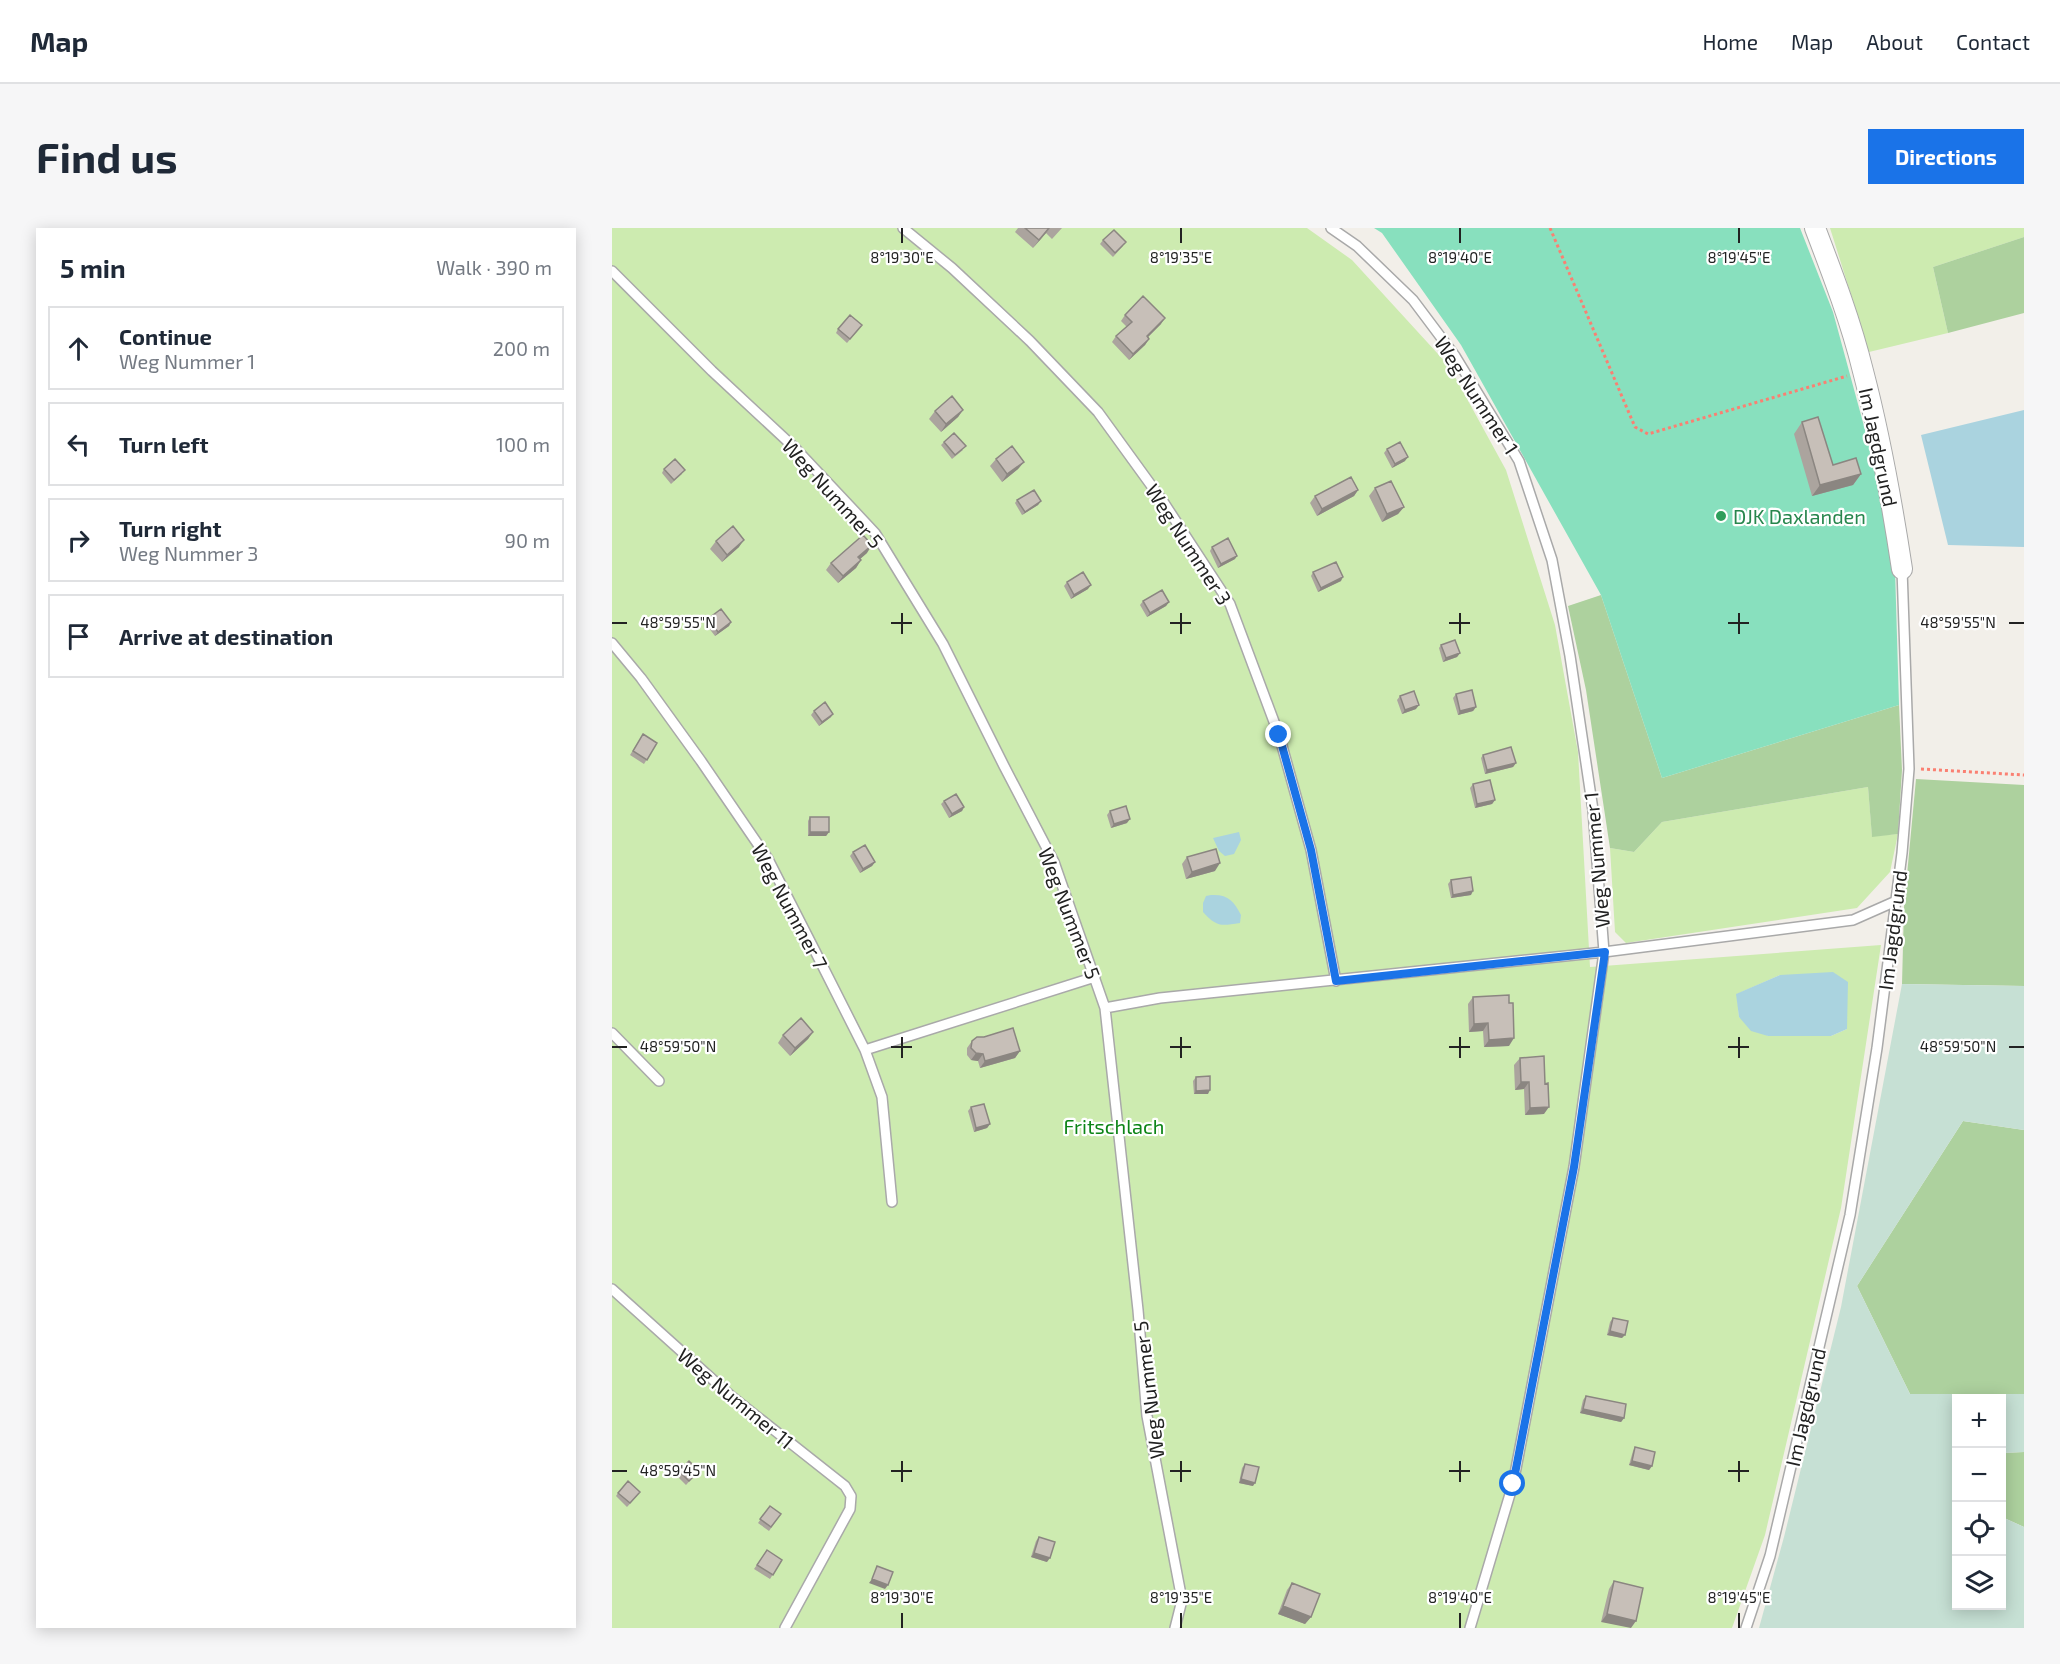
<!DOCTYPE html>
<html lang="en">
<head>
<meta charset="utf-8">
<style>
  body { margin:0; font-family:"Exo 2",sans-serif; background:#f6f6f7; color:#1f2937 }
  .controls { position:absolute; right:18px; bottom:18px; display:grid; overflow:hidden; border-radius:0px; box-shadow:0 3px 15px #0003 }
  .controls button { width:54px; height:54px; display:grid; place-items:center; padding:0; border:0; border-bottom:2px solid #e0e1e3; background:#fff; color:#1f2937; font:30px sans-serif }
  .stop { position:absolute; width:18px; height:18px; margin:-14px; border:4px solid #1a73e8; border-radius:50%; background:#fff }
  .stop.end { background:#1a73e8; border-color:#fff; box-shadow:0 2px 6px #0008 }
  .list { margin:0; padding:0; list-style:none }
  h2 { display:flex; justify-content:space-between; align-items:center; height:78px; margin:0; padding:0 24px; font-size:26px }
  h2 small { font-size:20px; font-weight:400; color:#747a83 }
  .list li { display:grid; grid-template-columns:39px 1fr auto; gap:18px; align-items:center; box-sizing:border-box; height:84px; margin:0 12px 12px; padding:0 12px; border:2px solid #e0e1e3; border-radius:0px }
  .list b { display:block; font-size:22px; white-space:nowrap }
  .list p { margin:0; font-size:20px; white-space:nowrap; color:#747a83 }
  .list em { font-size:20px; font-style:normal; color:#747a83 }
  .icon { flex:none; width:33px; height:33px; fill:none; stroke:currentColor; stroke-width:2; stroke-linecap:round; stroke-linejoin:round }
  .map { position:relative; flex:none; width:1412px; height:1400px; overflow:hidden; border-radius:0px }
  header { display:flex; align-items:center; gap:36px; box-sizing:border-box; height:84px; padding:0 30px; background:#fff; border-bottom:2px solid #e0e1e3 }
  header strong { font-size:28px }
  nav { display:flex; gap:33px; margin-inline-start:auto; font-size:21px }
  .intro { display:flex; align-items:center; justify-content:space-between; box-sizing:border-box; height:144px; padding:0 36px }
  h1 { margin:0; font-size:42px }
  .button { padding:15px 27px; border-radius:0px; background:#1a73e8; color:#fff; font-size:21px; font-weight:700 }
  main { display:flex; gap:36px; padding:0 36px }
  aside { flex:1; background:#fff; border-radius:0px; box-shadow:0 3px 15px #0003 }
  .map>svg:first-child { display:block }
  .grass { fill:#cdebb0; fill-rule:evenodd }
  .forest { fill:#add19e }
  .wetland { fill:#c6e0d4 }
  .pitch { fill:#88e0be }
  .water { fill:#aad3df }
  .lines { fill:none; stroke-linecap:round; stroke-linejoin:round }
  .service-casing { stroke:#a9a9a9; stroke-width:12 }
  .minor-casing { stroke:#a9a9a9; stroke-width:22 }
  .path { stroke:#fa8072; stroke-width:3; stroke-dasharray:3 3; stroke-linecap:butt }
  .service { stroke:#fff; stroke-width:9 }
  .minor { stroke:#fff; stroke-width:20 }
  .wall { fill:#aba49e }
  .shaded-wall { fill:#8b8681 }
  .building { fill:#c7bfb8; stroke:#8b8681; stroke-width:1.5 }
  .route { stroke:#1a73e8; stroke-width:8 }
  .ticks { fill:none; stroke:#222; stroke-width:2 }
  .leisure-dot { fill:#2e9e5b; stroke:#fff; stroke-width:2 }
  .labels { text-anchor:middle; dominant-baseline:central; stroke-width:4.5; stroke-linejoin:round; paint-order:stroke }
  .street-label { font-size:20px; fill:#222; stroke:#fff }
  .leisure-label { font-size:20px; fill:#27864d; stroke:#fff; text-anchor:start }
  .park-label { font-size:20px; fill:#0c8416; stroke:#fff }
  .ticks-label { font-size:15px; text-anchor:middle; fill:#222; stroke:#fff; stroke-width:4.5; stroke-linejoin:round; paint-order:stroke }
</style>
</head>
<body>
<header>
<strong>Map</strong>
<nav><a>Home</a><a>Map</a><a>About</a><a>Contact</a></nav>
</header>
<div class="intro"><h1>Find us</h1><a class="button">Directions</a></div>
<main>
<aside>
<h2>5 min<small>Walk · 390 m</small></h2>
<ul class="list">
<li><svg class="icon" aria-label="ahead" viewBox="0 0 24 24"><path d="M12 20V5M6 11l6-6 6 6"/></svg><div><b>Continue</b><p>Weg Nummer 1</p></div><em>200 m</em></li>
<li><svg class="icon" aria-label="left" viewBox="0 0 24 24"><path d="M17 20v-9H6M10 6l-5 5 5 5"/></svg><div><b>Turn left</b></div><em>100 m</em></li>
<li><svg class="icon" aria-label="right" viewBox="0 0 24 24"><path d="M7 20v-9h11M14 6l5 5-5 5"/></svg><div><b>Turn right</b><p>Weg Nummer 3</p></div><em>90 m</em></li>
<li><svg class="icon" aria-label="arrive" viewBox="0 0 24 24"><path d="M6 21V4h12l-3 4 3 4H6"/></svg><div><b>Arrive at destination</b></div></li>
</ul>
</aside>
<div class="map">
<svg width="1412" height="1400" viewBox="0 0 1412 1400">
  <rect width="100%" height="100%" fill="#f2efe9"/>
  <path class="grass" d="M0 0H695L740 32 837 138 894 242 943 397 966 524 978 739 1269 717 1229 980 1153 1307 1120 1400H0ZM1168 747 1235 801 1219 808H1156L1127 789 1125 766Z
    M1218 0H1412V9L1321 39 1336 105 1257 124Z
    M1256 559 1260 608 1286 606 1278 644 1245 680 1014 715 1003 704 998 620 1022 624 1050 594Z"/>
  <path class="forest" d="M1412 9V85L1336 105 1321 39Z
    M989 367 1050 550 1287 477 1290 542 1286 606 1260 609 1256 559 1050 594 1022 624 998 620 974 462 956 378Z
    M1304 551 1412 557V758L1290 756 1292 679Z
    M1351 893 1412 902V1166H1298L1245 1058Z
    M1412 1224V1299L1390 1289V1225Z"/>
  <path class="wetland" d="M1290 756 1412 758V902L1351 893 1245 1058 1298 1166H1412V1224L1390 1225V1170H1344V1378H1390V1289L1412 1299V1400H1147L1172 1309 1229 1079Z"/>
  <path class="pitch" d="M762 0H1188L1221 84 1262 235 1283 341 1287 477 1050 550 989 367 849 117 770 5Z"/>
  <path class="water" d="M1412 182V319L1336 317 1309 207Z
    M627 604 629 612 622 626 613 628 607 623 601 610Z
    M599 667C616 666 622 673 629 687L628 695C608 698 605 699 591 684V675L594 668Z
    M1221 744 1236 754 1235 801 1219 808H1156L1139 803 1127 789 1124 766 1168 747Z"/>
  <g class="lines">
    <defs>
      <path id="service" d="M291 0 340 40 418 113 486 184 552 275 618 376 667 507 699 622 724 753
        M719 0 745 18 801 72 843 128 907 233 940 332 958 428 981 582 992 724 962 939 901 1256 858 1400
        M0 43 100 143 185 222 263 305 331 416 392 538 442 634 493 780 526 1082 535 1188 570 1372 563 1400
        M0 415 29 450 89 533 156 631 202 721 253 822 270 869 280 974
        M493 780 548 770 992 724 1241 692 1284 673
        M0 805 47 853
        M253 822 483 749
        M0 1061 119 1168 233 1258 239 1268 238 1281 173 1400
        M1134 1400 1158 1328 1238 987 1265 820 1290 625 1297 541 1290 341"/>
      <path id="minor" d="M1203 0C1221 47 1239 94 1251 143 1268 208 1280 275 1290 341"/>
    </defs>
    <use href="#service" class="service-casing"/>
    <use href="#minor" class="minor-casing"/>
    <path class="path" d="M938 0 1023 199 1036 206 1235 148
      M1309 541 1412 547"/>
    <use href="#service" class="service"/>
    <use href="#minor" class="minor"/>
  </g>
  <path class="wall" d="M406 0H450L440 11 434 5 421 20 403 4Z
    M491 12 511 18 501 29 488 16Z
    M513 87 549 96 536 109 537 111 533 117 517 132 500 114 504 108 515 99 509 93Z
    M226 101H247L235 115 224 105Z
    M351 182 346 189 329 204 317 191 323 183Z
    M1190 194 1221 237 1249 246 1241 257 1200 268 1182 206Z
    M332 214 351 222 340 231 329 217Z
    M775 221 793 233 780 240 772 225Z
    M384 231 412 234 406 241 390 254 378 238Z
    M52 241 70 246 59 256 50 245Z
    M763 260 792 279 786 286 770 294 757 268Z
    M746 262 742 268 705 288 698 275 703 268Z
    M405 272 429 273 426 277 410 287 403 275Z
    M104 313 127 319 110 334 98 321Z
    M600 319 623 331 606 340 598 323Z
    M255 325 248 331 249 332 244 340 226 355 214 342 219 335Z
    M701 344 729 353 706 364 699 348Z
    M455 354 476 361 459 371 452 358Z
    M531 373 557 374 554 378 535 389 528 377Z
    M96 391 119 394 117 398 103 408 93 395Z
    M829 417 848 425 845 429 831 434 827 420Z
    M844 466 864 479 861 483 846 487 841 470Z
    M788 468 804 481 790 486 785 472Z
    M202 483 219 489 207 498 199 487Z
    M31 506 45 515 32 536 18 527Z
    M871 527 904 535 901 539 873 546 869 530Z
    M861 556 883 572 880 576 863 580 858 560Z
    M332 573 352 579 350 583 337 590 329 576Z
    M498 583 515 595 499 600 495 587Z
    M198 589 217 604 214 608H196V593Z
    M241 624 263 634 260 638 248 645 238 628Z
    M575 629 603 643 574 651 570 636Z
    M839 652 859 667 839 670 836 656Z
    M861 769 897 818 872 819 871 803 857 804 856 776Z
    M201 804 196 811 178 828 166 815 171 807Z
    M360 813 408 823 403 830 368 840 366 833 359 832 355 827V820Z
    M908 830 932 886 913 887 912 861 903 862 902 837Z
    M584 849 596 866H582L581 853Z
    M359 879 378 896 375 900 362 904 356 883Z
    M1001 1090 1010 1110 995 1107 998 1094Z
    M974 1168 1012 1190 1009 1194 968 1185 971 1172Z
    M1023 1219 1040 1238 1037 1242 1017 1237 1021 1223Z
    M633 1236 641 1258 627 1255 630 1240Z
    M67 1243 84 1246 74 1257 64 1247Z
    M6 1265 25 1268 15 1279 4 1268Z
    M158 1278 169 1286 157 1303 146 1295Z
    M427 1309 435 1334 419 1329 424 1313Z
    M155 1322 170 1332 158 1351 142 1341Z
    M1002 1353 1031 1360 989 1394 997 1361Z
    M680 1355 699 1389 693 1396 666 1386 675 1362Z"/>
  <path class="shaded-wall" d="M438 0 434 5 421 20 427 12Z
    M553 90 549 96 531 114 535 108Z
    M537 111 533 117 517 132 521 126Z
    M351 182 346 189 329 204 334 196Z
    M796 229 793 233 780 240 783 236Z
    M412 234 406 241 390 254 395 246Z
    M1249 246 1241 257 1200 268 1208 257Z
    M746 262 742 268 705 288 710 281Z
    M429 273 426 277 410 287 413 284Z
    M792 279 786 286 770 294 775 286Z
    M132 312 127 319 110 334 115 327Z
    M260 317 255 325 241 337 246 329Z
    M625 328 623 331 606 340 609 336Z
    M249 332 244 340 226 355 231 348Z
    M731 349 729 353 706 364 709 360Z
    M479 357 476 361 459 371 462 367Z
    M557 374 554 378 535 389 538 385Z
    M119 394 117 398 103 408 106 404Z
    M848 425 845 429 831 434 834 430Z
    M807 477 804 481 790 486 793 482Z
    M864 479 861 483 846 487 848 483Z
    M221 486 219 489 207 498 210 494Z
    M904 535 901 539 873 546 875 542Z
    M883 572 880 576 863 580 865 576Z
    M352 579 350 583 337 590 340 586Z
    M518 591 515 595 499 600 502 596Z
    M198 604H217L214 608H196Z
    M263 634 260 638 248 645 251 641Z
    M608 635 603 643 574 651 580 644Z
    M861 663 859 667 839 670 841 667Z
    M876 795 871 803 857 804 862 796Z
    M201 804 196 811 178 828 183 820Z
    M902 810 897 818 872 819 877 812Z
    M408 823 403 830 368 840 373 833Z
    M364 825 371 826 366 833 359 832Z
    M909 854H917L912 861 903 862Z
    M598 862 596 866H582L584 863Z
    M937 879 932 886 913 887 918 880Z
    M378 896 375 900 362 904 364 900Z
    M998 1103 1013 1107 1010 1110 995 1107Z
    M971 1181 1012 1190 1009 1194 968 1185Z
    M1020 1233 1040 1238 1037 1242 1017 1237Z
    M629 1251 643 1255 641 1258 627 1255Z
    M422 1325 438 1330 435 1334 419 1329Z
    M260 1351 276 1357 273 1361 257 1355Z
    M671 1378 699 1389 693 1396 666 1386Z
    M995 1386 1024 1393 1019 1400 989 1394Z"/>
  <path class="building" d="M413 0H437L427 12Z
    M502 2 514 14 503 25 491 12Z
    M531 68 553 90 535 108 537 111 521 126 504 108 520 94 513 87Z
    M238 87 250 97 238 111 226 101Z
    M340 168 351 182 334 196 323 183Z
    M1206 189 1221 237 1244 230 1249 246 1208 257 1190 194Z
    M342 205 354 218 343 227 332 214Z
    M788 214 796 229 783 236 775 221Z
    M400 218 412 234 395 246 384 231Z
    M63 231 73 242 62 252 52 241Z
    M739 249 746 262 710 281 703 268Z
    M779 253 792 279 775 286 763 260Z
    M422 262 429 273 413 284 405 272Z
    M121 298 132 312 115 327 104 313Z
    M251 307 260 317 246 329 249 332 231 348 219 335Z
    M616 310 625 328 609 336 600 319Z
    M724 334 731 349 709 360 701 344Z
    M471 344 479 357 462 367 455 354Z
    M550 362 557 374 538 385 531 373Z
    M109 381 119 394 106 404 96 391Z
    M843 412 848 425 834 430 829 417Z
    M860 462 864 479 848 483 844 466Z
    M802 463 807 477 793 482 788 468Z
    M213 474 221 486 210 494 202 483Z
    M31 506 45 515 35 532 21 523Z
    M899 519 904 535 875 542 871 527Z
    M878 552 883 572 865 576 861 556Z
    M344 566 352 579 340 586 332 573Z
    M514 578 518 591 502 596 498 583Z
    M198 589H217V604H198Z
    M253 617 263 634 251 641 241 624Z
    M604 621 608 635 580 644 575 629Z
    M859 649 861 663 841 667 839 652Z
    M897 767V775H901L902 810 877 812 876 795 862 796 861 769Z
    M189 790 201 804 183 820 171 807Z
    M401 800 408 823 373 833 371 826 364 825 359 820 360 813 365 809H372Z
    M932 828 933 856 936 855 937 879 918 880 917 854H909L908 830Z
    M598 848V862L584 863V849Z
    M372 876 378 896 364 900 359 879Z
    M1001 1090 1016 1093 1013 1107 998 1103Z
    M974 1168 1014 1176 1012 1190 971 1181Z
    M1023 1219 1043 1224 1040 1238 1020 1233Z
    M77 1233 87 1243 77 1253 67 1243Z
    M633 1236 647 1239 643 1255 629 1251Z
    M16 1253 28 1264 18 1275 6 1265Z
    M158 1278 169 1286 159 1299 148 1291Z
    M427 1309 443 1314 438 1330 422 1325Z
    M155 1322 170 1332 161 1347 145 1337Z
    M265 1338 281 1344 276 1357 260 1351Z
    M1002 1353 1031 1360 1024 1393 995 1386Z
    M680 1355 708 1366 699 1389 671 1378Z"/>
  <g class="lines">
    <path class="route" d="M667 507 699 622 724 753 993 724 962 939 901 1256"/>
  </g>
  <path class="ticks" d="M290 0V15M569 0V15M848 0V15M1127 0V15M290 385V406M569 385V406M848 385V406M1127 385V406M0 395H15M279 395H300M558 395H579M837 395H858M1116 395H1137M1397 395H1412M290 809V830M569 809V830M848 809V830M1127 809V830M0 819H15M279 819H300M558 819H579M837 819H858M1116 819H1137M1397 819H1412M290 1233V1254M569 1233V1254M848 1233V1254M1127 1233V1254M0 1243H15M279 1243H300M558 1243H579M837 1243H858M1116 1243H1137M290 1385V1400M569 1385V1400M848 1385V1400M1127 1385V1400"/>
  <circle class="leisure-dot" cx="1109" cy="288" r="6"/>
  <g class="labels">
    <g class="street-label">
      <text transform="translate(865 167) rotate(57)">Weg Nummer 1</text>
      <text transform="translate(1267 219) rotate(78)">Im Jagdgrund</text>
      <text transform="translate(221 265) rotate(48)">Weg Nummer 5</text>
      <text transform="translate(577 316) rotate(57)">Weg Nummer 3</text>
      <text transform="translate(984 632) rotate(-95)">Weg Nummer 1</text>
      <text transform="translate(178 678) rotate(62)">Weg Nummer 7</text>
      <text transform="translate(458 685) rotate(69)">Weg Nummer 5</text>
      <text transform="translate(1280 702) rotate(-83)">Im Jagdgrund</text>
      <text transform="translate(536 1162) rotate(-97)">Weg Nummer 5</text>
      <text transform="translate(124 1170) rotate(40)">Weg Nummer 11</text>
      <text transform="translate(1193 1179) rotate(-77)">Im Jagdgrund</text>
    </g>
    <g class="leisure-label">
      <text x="1121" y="288">DJK Daxlanden</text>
    </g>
    <g class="park-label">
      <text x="502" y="898">Fritschlach</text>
    </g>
  </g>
  <g class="ticks-label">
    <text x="290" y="35">8°19'30"E</text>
    <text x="569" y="35">8°19'35"E</text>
    <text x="848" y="35">8°19'40"E</text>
    <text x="1127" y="35">8°19'45"E</text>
    <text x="66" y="400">48°59'55"N</text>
    <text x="1346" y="400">48°59'55"N</text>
    <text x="66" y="824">48°59'50"N</text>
    <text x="1346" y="824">48°59'50"N</text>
    <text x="66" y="1248">48°59'45"N</text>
    <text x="290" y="1375">8°19'30"E</text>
    <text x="569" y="1375">8°19'35"E</text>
    <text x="848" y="1375">8°19'40"E</text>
    <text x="1127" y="1375">8°19'45"E</text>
  </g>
</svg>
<div class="controls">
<button>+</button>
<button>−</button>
<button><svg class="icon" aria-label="locate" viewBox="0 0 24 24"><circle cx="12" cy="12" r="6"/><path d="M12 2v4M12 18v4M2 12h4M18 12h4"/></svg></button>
<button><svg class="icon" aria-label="layers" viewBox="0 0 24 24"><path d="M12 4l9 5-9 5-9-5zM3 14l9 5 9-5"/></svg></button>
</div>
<div class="stop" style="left:901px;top:1256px"></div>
<div class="stop end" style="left:667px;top:507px"></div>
</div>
</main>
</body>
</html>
